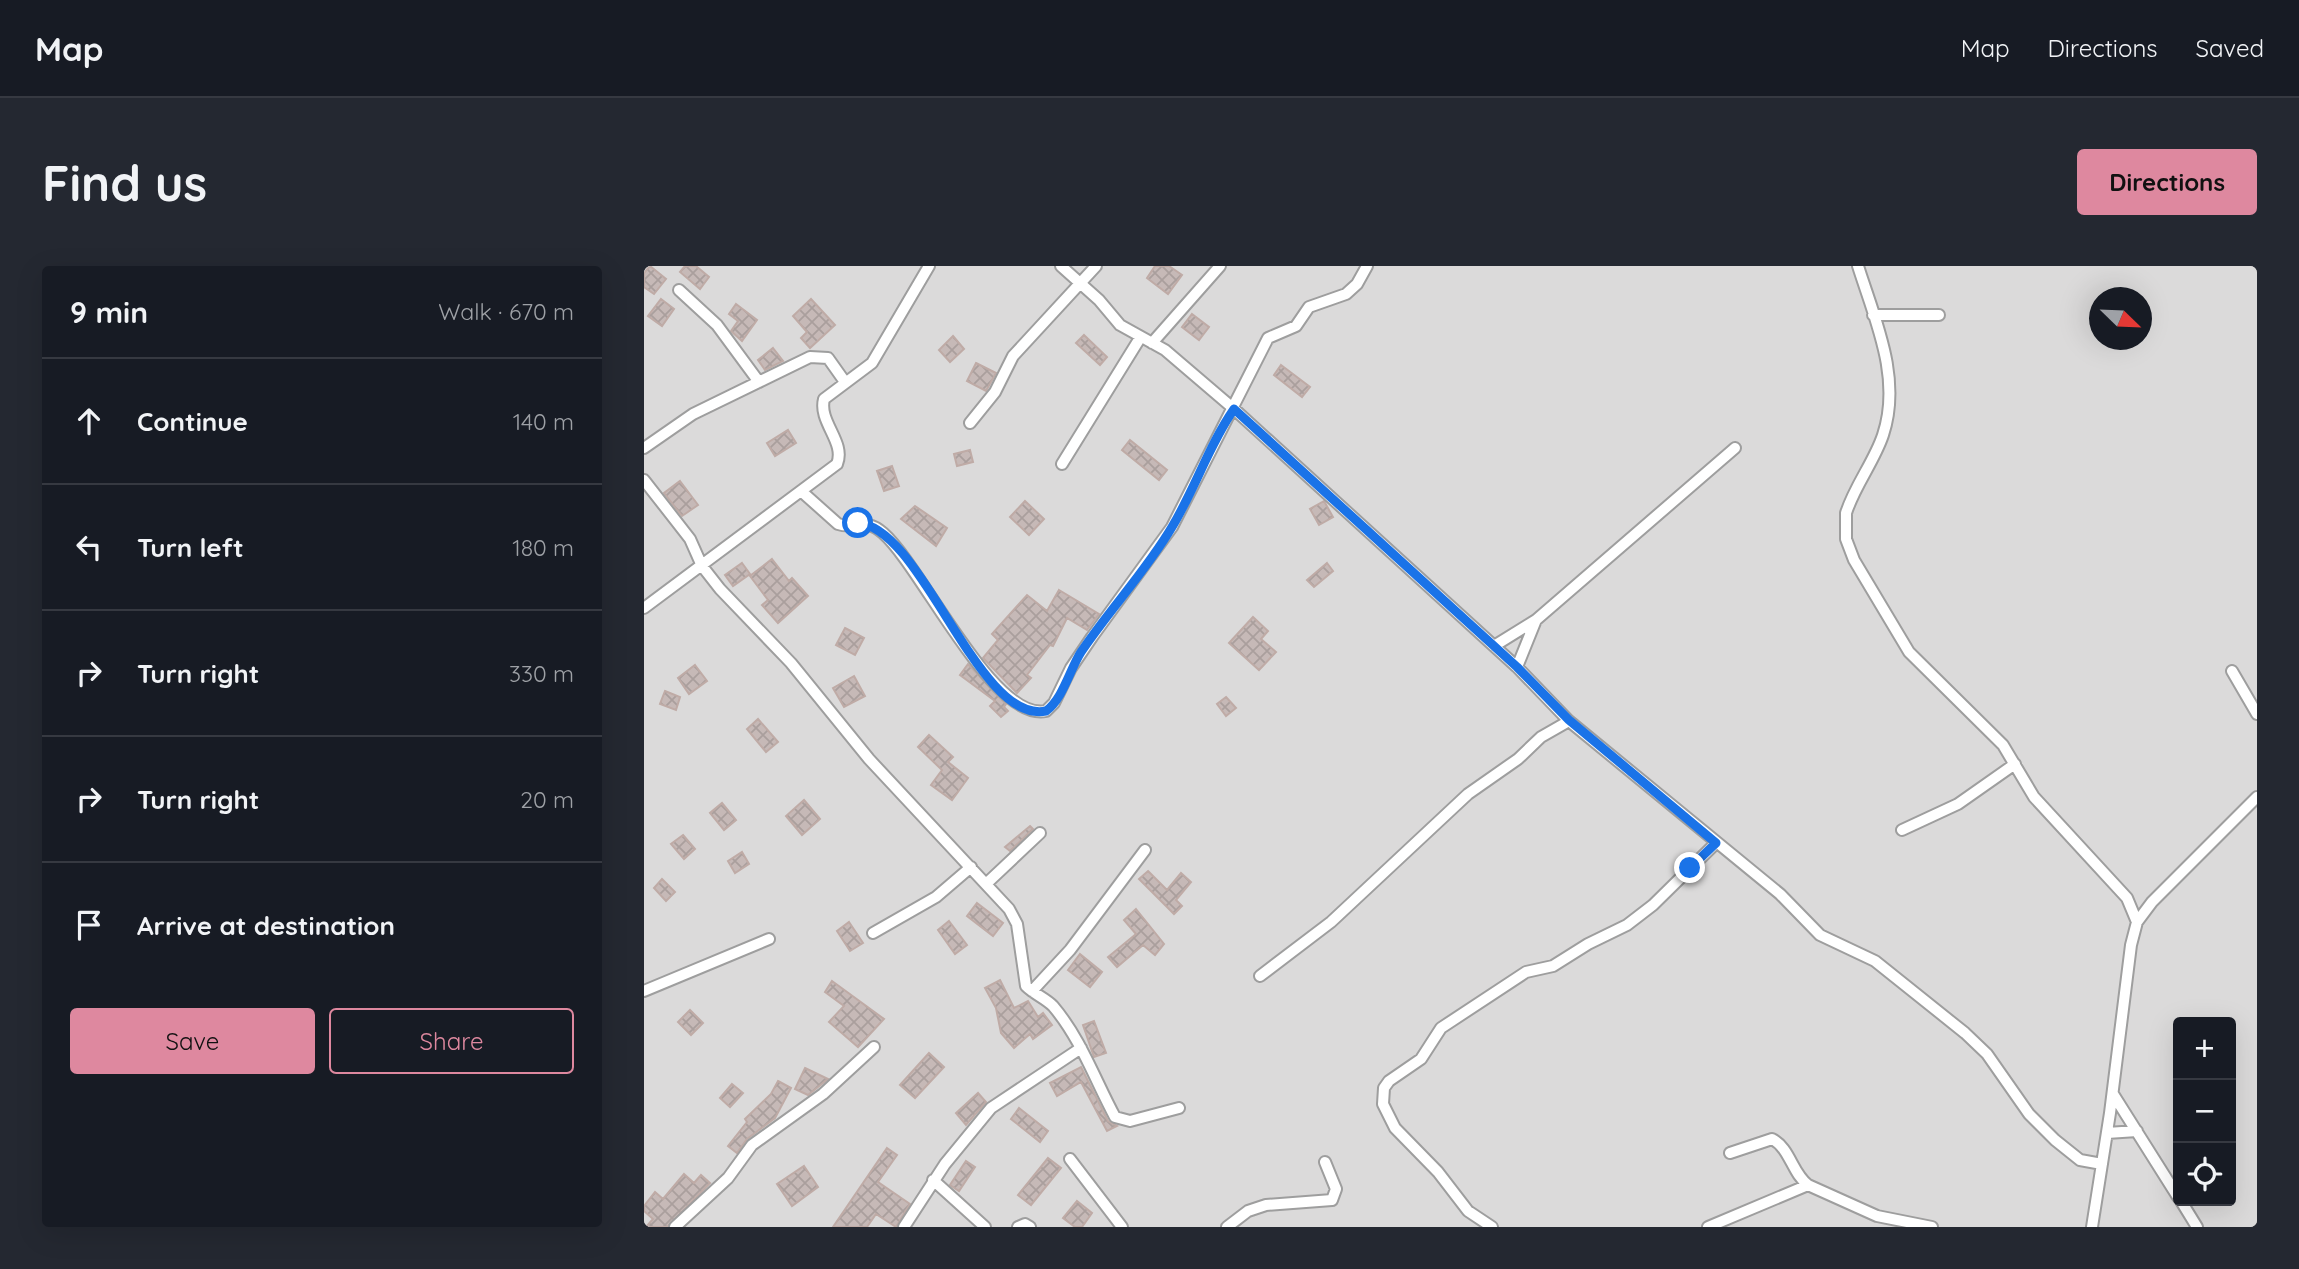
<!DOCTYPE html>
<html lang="en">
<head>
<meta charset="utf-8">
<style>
  body { margin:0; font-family:Quicksand,sans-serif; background:#242831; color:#f1f3f6 }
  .controls { position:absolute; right:21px; bottom:21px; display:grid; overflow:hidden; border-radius:7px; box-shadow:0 7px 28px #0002 }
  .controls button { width:63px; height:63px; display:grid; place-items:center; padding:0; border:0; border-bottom:2px solid #363941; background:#171b24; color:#f1f3f6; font:35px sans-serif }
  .compass { position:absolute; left:1445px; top:21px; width:63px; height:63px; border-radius:50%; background:#171b24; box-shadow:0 7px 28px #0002; rotate:113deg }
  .stop { position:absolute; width:21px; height:21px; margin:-16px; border:5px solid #1a73e8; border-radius:50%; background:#fff }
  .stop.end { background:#1a73e8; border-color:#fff; box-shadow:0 2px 7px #0008 }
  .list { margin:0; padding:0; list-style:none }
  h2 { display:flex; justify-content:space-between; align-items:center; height:91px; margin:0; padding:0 28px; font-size:30px }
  h2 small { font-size:23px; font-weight:400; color:#9ea1a6 }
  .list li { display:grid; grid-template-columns:46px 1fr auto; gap:21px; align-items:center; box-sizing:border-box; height:126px; padding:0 28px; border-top:2px solid #363941 }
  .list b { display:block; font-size:26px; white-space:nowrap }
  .list em { font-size:23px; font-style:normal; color:#9ea1a6 }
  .actions { display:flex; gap:14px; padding:21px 28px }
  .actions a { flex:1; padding:16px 0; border:2px solid #de889f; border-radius:7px; text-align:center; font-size:24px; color:#de889f }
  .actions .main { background:#de889f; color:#111 }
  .icon { flex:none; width:38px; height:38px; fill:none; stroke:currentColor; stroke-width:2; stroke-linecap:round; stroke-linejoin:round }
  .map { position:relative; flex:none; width:1613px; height:961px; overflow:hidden; border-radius:7px }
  header { display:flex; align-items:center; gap:42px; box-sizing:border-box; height:98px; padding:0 35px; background:#171b24; border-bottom:2px solid #363941 }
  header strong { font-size:33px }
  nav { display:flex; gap:38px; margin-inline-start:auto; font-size:24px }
  .intro { display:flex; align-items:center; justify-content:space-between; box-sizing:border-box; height:168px; padding:0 42px }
  h1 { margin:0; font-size:49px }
  .button { padding:18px 32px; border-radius:7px; background:#de889f; color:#111; font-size:24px; font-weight:700 }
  main { display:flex; gap:42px; padding:0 42px }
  aside { flex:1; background:#171b24; border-radius:7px; box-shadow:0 7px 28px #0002 }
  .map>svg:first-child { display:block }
  .residential { fill:#dbdada; fill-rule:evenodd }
  .building { fill:url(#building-cross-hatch); stroke:#bfaba6; stroke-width:2 }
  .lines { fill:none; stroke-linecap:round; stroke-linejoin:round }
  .street-casing { stroke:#9e9e9e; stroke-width:14 }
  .street { stroke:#fff; stroke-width:10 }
  .route { stroke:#1a73e8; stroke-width:9 }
</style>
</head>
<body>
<header>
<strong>Map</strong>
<nav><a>Map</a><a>Directions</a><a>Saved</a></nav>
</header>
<div class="intro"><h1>Find us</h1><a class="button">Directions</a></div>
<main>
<aside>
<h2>9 min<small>Walk · 670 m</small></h2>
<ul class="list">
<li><svg class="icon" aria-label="ahead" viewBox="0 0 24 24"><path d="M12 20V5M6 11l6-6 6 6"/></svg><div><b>Continue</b></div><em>140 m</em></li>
<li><svg class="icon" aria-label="left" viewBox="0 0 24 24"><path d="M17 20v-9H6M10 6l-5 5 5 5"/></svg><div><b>Turn left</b></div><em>180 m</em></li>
<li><svg class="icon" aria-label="right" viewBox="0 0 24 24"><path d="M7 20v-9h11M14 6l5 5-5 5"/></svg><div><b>Turn right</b></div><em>330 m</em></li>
<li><svg class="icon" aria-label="right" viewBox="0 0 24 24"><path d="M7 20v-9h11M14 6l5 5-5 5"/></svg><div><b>Turn right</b></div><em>20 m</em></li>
<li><svg class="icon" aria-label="arrive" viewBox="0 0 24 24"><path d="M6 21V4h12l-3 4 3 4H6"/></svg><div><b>Arrive at destination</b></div></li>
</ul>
<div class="actions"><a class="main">Save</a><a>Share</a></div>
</aside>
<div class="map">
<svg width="1613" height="961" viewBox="0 0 1613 961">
  <defs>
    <pattern id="building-cross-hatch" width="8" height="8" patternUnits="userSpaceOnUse" patternTransform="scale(1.75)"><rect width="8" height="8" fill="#c6b9b7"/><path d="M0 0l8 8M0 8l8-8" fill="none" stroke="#aa9f9d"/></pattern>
  </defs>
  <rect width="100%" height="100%" fill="#eee8e3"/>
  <path class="residential" d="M0 0H1613V961H0ZM1456 32H1498V74H1456ZM1534 756H1587V935H1534Z"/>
  <path class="building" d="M6 0 22 13 10 28 0 21V7Z
    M41 0H52L65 11 56 23 36 6Z
    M511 0H525L538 9 524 28 503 12Z
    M17 33 30 43 18 60 4 50Z
    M167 33 191 59 166 82 157 72 163 66 149 50Z
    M92 38 113 54 98 75 87 65 94 55 85 48Z
    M548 48 565 61 555 74 538 61Z
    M440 69 463 91 456 99 432 77Z
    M309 70 320 83 306 96 295 84Z
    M129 82 139 95 121 104 114 94Z
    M332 97 352 107 342 125 323 115Z
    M637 99 666 121 658 131 630 109Z
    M144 164 152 177 131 190 123 177Z
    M486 174 523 204 515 214 478 184Z
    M326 184 329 196 313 200 310 188Z
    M248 200 255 220 240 225 233 205Z
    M36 215 54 239 38 250 20 227Z
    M381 235 400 253 385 269 366 251Z
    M680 235 689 251 675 259 666 243Z
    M271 240 303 262 292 280 257 253Z
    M128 293 145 315 148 312 164 330 134 357 118 339 124 334 106 310Z
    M98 297 106 308 89 320 81 309Z
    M683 297 689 305 670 321 663 314Z
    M415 324 455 348 443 364 423 352 409 380 406 379 383 409 387 412 373 427 339 392 354 374 348 368 383 329 403 345Z
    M609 351 624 365 617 373 632 386 615 404 585 377Z
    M201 362 220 372 211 389 192 379Z
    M324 398 362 438 360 441 364 445 357 451 346 440 351 435 316 409Z
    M51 399 63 415 45 428 34 412Z
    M210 410 221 430 200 441 189 422Z
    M21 425 36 431 32 444 16 438Z
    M582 431 592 442 582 450 573 438Z
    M114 453 134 476 122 486 103 463Z
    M285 469 309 491 304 496 324 512 308 534 287 519 298 504 274 481Z
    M160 534 176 553 158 569 142 550Z
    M78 537 92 554 80 564 66 547Z
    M386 560 389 563 366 585 361 581Z
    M39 569 51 583 40 593 27 578Z
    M98 586 105 598 91 607 84 595Z
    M504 605 523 624 537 607 547 616 532 634 538 640 530 648 495 613Z
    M18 613 31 626 22 635 10 622Z
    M333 637 359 657 349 670 323 650Z
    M492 643 520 678 511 689 499 679 473 701 464 691 492 668 480 654Z
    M305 655 323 679 311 688 294 664Z
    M205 656 219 677 206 685 193 665Z
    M436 688 458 706 446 721 424 704Z
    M356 714 370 742 384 735 394 751 399 747 408 759 389 773 386 768 370 782 357 767 352 742 341 722Z
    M188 715 240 753 214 781 185 756 200 740 181 726Z
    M46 744 59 757 47 769 34 756Z
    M450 755 462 787 450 791 439 759Z
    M285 787 300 801 271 832 256 819Z
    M437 801 464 855 473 860 463 865 437 816 413 830 406 817Z
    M161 802 184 813 164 829 151 823Z
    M134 815 147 822 131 852 103 873 93 887 84 880 103 856 101 853 127 828Z
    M88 818 99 827 86 841 76 832Z
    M334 827 342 836 322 859 312 847Z
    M375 842 404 865 396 876 367 853Z
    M243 882 253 889 234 916 266 938 252 961 232 948 223 961H189Z
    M404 892 417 902 387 939 374 929Z
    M322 895 331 901 315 925 306 919Z
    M160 900 174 921 148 940 133 918Z
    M40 908 50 917 57 909 66 917 23 961H2L9 953 0 945V940L11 926 19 933Z
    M433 935 448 947 438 961H431L419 952Z"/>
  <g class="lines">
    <defs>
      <path id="street" d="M417 0 455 34 476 59 521 84 590 143 873 401 925 455 1136 628 1176 669 1231 695 1321 767 1343 788 1385 848 1411 874 1436 894 1458 898
        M1214 0C1231 54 1258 112 1239 169 1230 196 1211 219 1202 247V273L1210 294 1265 386 1359 479 1390 531 1483 632 1493 656
        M35 24 73 59 115 116
        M1229 49H1295
        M508 77 576 0
        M326 157 351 126 369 90 452 0
        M0 182 49 148 166 91 184 92 201 116
        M418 198 496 72
        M0 214 46 273 58 300 76 323 147 397 225 493 365 643 373 658 382 720C390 728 401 732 409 740 437 773 451 814 471 851L486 855 535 842
        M157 225 194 258C211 264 221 251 239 267 278 301 349 456 402 445L410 437 427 402 448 371 528 261 624 72 652 60 665 41 702 28 713 18 723 0
        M0 342 193 198C202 176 174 156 180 133L228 97 285 0
        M850 380 892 354 1091 182
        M873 401 892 354
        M1588 405 1613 448
        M1258 564 1314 538 1371 498
        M343 617 396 567
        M229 667 292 631 327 601
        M616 710 687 656 824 528 874 493 897 471 925 455
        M0 725 125 673
        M388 725 426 684 501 584
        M1469 828 1534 931
        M1463 867 1493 865
        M1086 887 1128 873C1146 882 1148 907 1164 919L1233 950 1288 961
        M426 893 478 961
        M289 914 341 961
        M1537 935 1553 961
        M31 961 84 912 108 879 179 828 230 781
        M260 961 301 898 347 842 437 782
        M374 961 381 958 386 961
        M583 961 604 945 622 939 688 934 692 923 681 896
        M848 961 824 945 794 906 751 862 739 838 740 822 745 815 777 793 797 762 882 706 909 700 944 678 983 659 1009 639 1072 577
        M1064 961 1164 919
        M1448 961 1466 847 1487 679 1493 656 1508 636 1613 531"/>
    </defs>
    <use href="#street" class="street-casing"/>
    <use href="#street" class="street"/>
  </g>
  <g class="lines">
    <path class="route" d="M214 257C279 262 334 459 402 445 419 433 426 403 437 386 466 343 502 305 528 261 551 223 565 179 590 143L873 401 925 454 1072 577 1046 602"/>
  </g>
</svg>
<div class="controls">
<button>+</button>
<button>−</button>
<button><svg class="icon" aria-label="locate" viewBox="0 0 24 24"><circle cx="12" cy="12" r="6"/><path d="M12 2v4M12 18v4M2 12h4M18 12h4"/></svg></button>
</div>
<svg class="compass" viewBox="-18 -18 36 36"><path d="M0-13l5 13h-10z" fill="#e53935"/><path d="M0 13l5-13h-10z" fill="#9ea1a6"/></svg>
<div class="stop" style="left:214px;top:257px"></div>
<div class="stop end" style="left:1046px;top:602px"></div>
</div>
</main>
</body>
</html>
